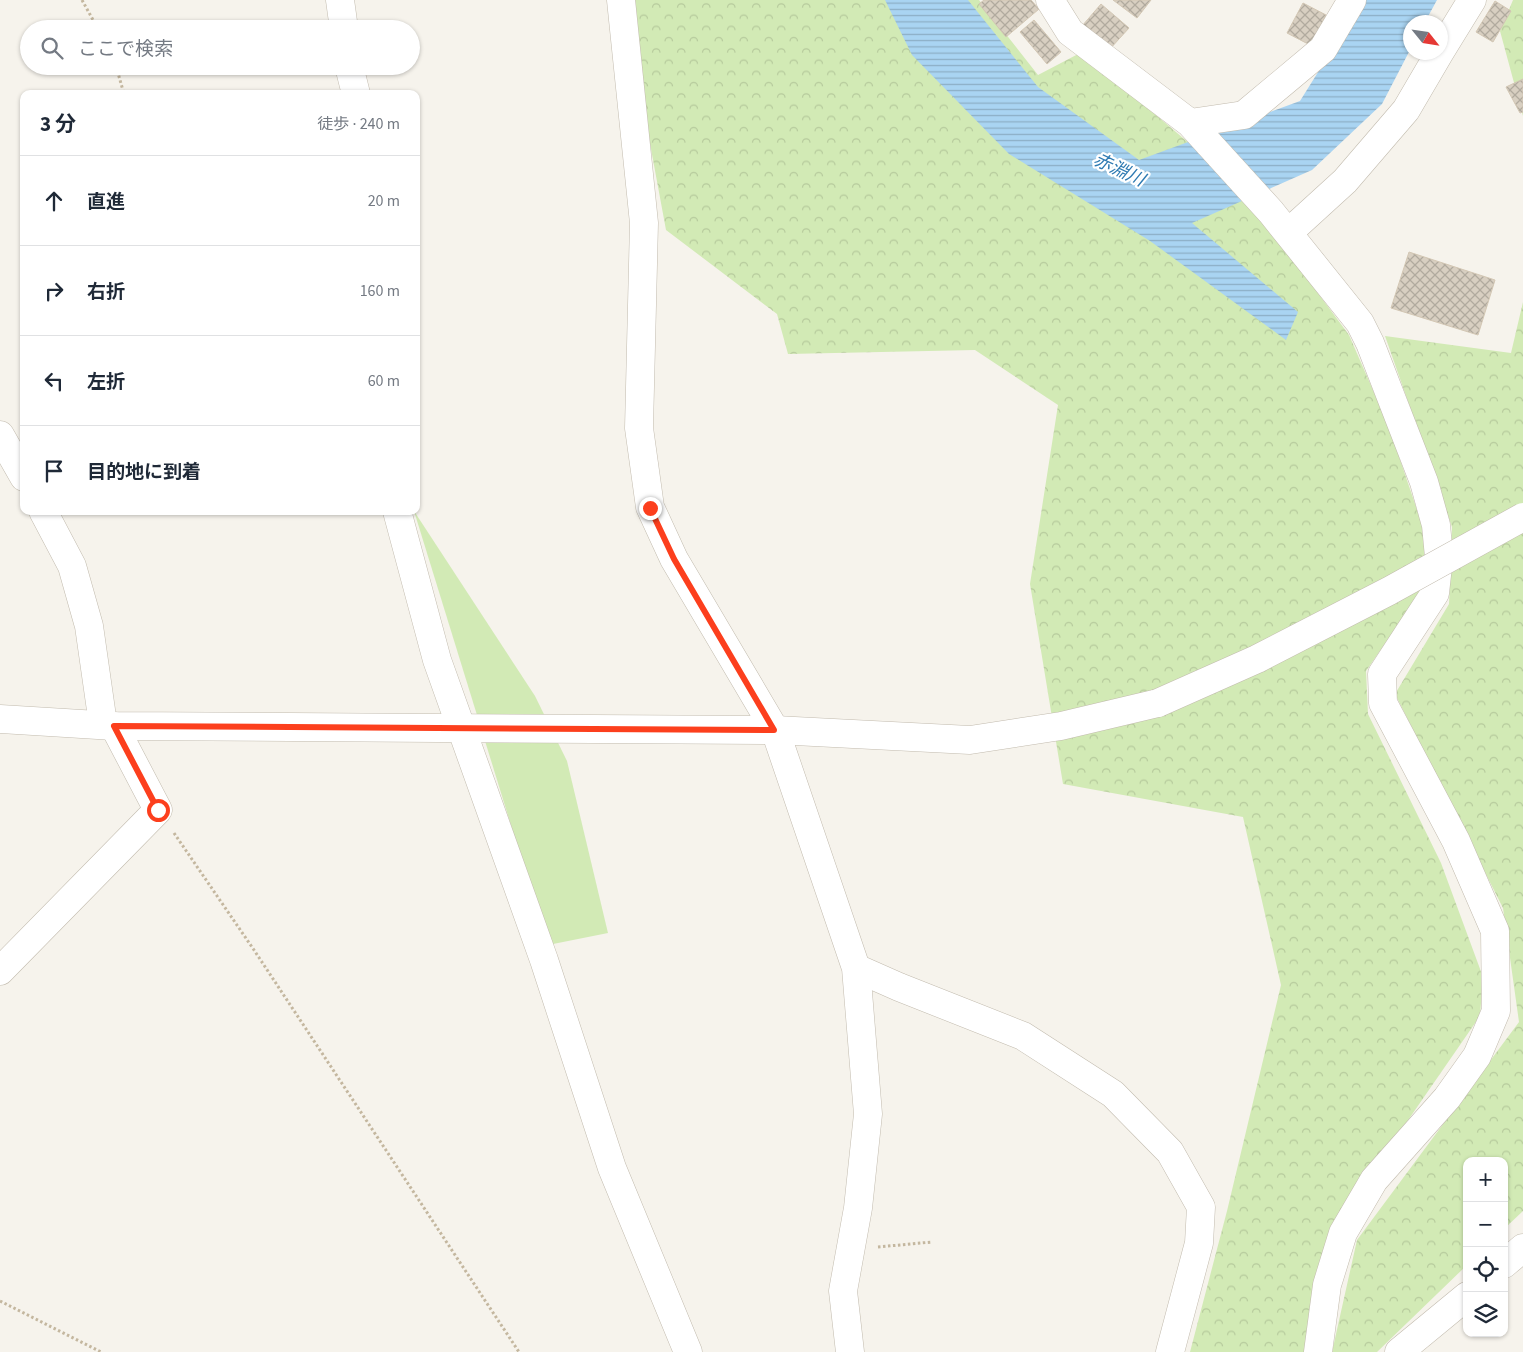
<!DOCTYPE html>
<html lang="ja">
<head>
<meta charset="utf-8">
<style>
  body { margin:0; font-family:"Source Sans 3","Noto Sans JP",sans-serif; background:#f6f6f7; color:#1f2937 }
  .controls { position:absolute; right:15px; bottom:15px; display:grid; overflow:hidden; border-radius:10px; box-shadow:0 1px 4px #0004 }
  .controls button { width:45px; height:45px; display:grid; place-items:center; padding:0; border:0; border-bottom:1px solid #e0e1e3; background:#fff; color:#1f2937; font:25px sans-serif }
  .compass { position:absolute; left:1403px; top:15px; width:45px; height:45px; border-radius:50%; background:#fff; box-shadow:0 1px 4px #0004; rotate:120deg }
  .stop { position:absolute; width:15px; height:15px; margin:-11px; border:4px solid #fc3f1d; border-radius:50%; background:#fff }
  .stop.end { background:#fc3f1d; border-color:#fff; box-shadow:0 1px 5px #0008 }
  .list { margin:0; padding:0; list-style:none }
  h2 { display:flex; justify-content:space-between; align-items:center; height:65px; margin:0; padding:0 20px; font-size:21px }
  h2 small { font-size:16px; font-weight:400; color:#747a83 }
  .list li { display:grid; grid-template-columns:32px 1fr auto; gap:15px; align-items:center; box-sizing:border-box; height:90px; padding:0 20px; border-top:1px solid #e0e1e3 }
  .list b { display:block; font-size:19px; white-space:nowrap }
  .list em { font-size:16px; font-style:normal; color:#747a83 }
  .icon { flex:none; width:28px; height:28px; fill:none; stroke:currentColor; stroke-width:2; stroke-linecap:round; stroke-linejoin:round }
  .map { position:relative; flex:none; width:1523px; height:1352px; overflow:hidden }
  .search { position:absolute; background:#fff; box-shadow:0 1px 4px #0004; left:20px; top:20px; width:400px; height:55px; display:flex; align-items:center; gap:12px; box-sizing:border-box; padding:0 18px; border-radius:28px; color:#747a83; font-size:19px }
  .panel { position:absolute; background:#fff; box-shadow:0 1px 4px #0004; left:20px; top:90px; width:400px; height:425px; border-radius:10px }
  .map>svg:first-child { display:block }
  .grass { fill:#d2eab5 }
  .forest { fill:url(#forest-crowns) }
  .water { fill:url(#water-rules) }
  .building { fill:url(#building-cross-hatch); stroke:#d3c7b4 }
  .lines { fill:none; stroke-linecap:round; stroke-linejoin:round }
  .minor-casing { stroke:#c2bbae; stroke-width:29 }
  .tertiary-casing { stroke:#c2bbae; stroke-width:29 }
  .path { stroke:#c4b79f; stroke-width:3; stroke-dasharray:2.5 2.5; stroke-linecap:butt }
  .minor { stroke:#fff; stroke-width:28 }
  .tertiary { stroke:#fff; stroke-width:28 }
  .tertiary-bridge-casing { stroke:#c2bbae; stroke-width:29; stroke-linecap:butt }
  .tertiary-bridge { stroke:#fff; stroke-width:28 }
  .route { stroke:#fc3f1d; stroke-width:6 }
  .labels { text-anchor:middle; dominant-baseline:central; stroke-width:4.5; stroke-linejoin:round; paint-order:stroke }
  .water-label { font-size:18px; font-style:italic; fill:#2e7ab2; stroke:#fff }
</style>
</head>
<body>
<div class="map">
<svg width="1523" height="1352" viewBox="0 0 1523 1352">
  <defs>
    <pattern id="forest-crowns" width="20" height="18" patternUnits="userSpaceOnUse" patternTransform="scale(1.25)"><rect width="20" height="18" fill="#d2eab5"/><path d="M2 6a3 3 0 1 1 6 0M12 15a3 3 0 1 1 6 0" fill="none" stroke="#b6ca9c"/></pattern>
    <pattern id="water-rules" width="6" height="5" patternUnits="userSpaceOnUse" patternTransform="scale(1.25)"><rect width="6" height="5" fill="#a9d4f2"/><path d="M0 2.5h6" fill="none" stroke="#8caec5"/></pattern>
    <pattern id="building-cross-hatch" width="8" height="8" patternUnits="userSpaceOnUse" patternTransform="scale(1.25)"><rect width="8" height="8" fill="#d8cfc1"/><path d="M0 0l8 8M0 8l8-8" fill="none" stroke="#b1aa9e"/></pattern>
  </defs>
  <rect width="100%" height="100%" fill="#f6f3ec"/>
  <path class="grass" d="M414 511 535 696 567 761 608 933 548 945Z"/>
  <path class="forest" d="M630 0H979L1038 75 1082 52 1237 184 1349 335 1389 427 1432 554 1425 586 1366 671 1368 714 1441 863 1483 977 1480 1016 1337 1223 1304 1352H1190L1227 1211 1281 985 1243 817 1063 784 1030 584 1058 405 975 350 788 354 777 314 666 230 646 122Z
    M1513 0H1523V116L1500 31Z
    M1523 302V1211L1504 1229V1161H1467V1265L1377 1352H1332L1357 1240 1519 1022 1503 908 1395 694 1449 604 1452 527 1385 336 1511 353Z"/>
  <path class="water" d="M885 0H968L1038 87 1139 160 1300 101 1363 0H1437L1425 22H1410V50L1382 104 1312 170 1192 223 1298 312 1286 340 1150 241 1009 154 912 55Z"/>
  <path class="building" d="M984 0H1031L1039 9 1006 37 979 4Z
    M1113 0H1151L1137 18Z
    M1495 1 1511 11 1493 42 1476 32Z
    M1303 3 1326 15 1310 45 1287 33Z
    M1101 4 1129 28 1109 50 1082 26Z
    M1034 20 1061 52 1047 64 1020 32Z
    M1523 79V112L1520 113 1506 87Z
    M1409 252 1495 280 1478 335 1391 308Z"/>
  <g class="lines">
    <defs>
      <path id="minor" d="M340 0 344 29
        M621 0 644 223 639 428 650 507 674 559 775 730 856 968 868 1114 858 1208 843 1291 850 1352
        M1050 0 1070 32 1190 123 1244 115 1323 49 1352 0
        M1440 52 1472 0
        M349 66 356 94
        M1190 123 1271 212 1360 323 1370 343 1424 482 1436 525 1439 557 1435 593 1382 674 1383 703 1456 841 1495 931 1496 1011 1477 1056 1447 1098 1374 1180 1343 1233 1327 1285 1318 1352
        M1288 233 1345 181 1406 110 1440 52
        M0 435 24 477
        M43 511 72 566 89 626 103 724
        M397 511 437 660 544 960 612 1168 688 1352
        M856 968 899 987 1023 1036 1113 1094 1170 1152 1201 1207 1199 1243 1170 1352
        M0 971 158 810 114 726
        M1504 1264 1523 1248
        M1399 1352 1467 1296"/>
      <path id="tertiary" d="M0 719 114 726 775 730 970 740 1061 726 1158 703"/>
    </defs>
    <use href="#minor" class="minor-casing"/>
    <use href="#tertiary" class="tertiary-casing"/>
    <path class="path" d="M82 0 98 29
      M116 66 124 94
      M174 833 254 950 519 1352
      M878 1247 932 1242
      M0 1301 101 1352"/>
    <use href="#minor" class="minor"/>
    <use href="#tertiary" class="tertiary"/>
    <defs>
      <path id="tertiary-bridge" d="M1158 703 1257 659 1389 591 1523 517"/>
    </defs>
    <use href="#tertiary-bridge" class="tertiary-bridge-casing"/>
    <use href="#tertiary-bridge" class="tertiary-bridge"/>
  </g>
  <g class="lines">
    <path class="route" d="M158 810 114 726 774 730 674 559 650 508"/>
  </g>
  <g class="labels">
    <g class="water-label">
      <text transform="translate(1119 170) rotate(25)">赤淵川</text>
    </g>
  </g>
</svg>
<div class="controls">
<button>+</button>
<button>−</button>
<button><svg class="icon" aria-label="locate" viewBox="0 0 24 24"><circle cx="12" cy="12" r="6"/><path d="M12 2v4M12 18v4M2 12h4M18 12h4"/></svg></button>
<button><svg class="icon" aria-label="layers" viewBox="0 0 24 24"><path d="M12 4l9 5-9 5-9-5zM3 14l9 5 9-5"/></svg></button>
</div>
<svg class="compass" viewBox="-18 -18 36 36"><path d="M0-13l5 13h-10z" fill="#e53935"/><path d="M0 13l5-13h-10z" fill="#747a83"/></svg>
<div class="stop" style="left:158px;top:810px"></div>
<div class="stop end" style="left:650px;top:508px"></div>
<div class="search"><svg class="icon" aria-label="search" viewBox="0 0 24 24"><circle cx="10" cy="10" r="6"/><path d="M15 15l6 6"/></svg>ここで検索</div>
<section class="panel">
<h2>3 分<small>徒歩 · 240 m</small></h2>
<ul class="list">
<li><svg class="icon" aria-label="ahead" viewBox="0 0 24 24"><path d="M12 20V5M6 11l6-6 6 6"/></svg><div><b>直進</b></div><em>20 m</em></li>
<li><svg class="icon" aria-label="right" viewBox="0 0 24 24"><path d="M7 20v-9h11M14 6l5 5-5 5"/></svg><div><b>右折</b></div><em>160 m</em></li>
<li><svg class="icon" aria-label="left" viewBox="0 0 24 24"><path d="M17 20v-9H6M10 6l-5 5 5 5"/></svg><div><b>左折</b></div><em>60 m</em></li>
<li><svg class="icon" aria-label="arrive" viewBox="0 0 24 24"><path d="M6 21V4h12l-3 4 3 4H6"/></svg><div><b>目的地に到着</b></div></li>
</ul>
</section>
</div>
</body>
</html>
